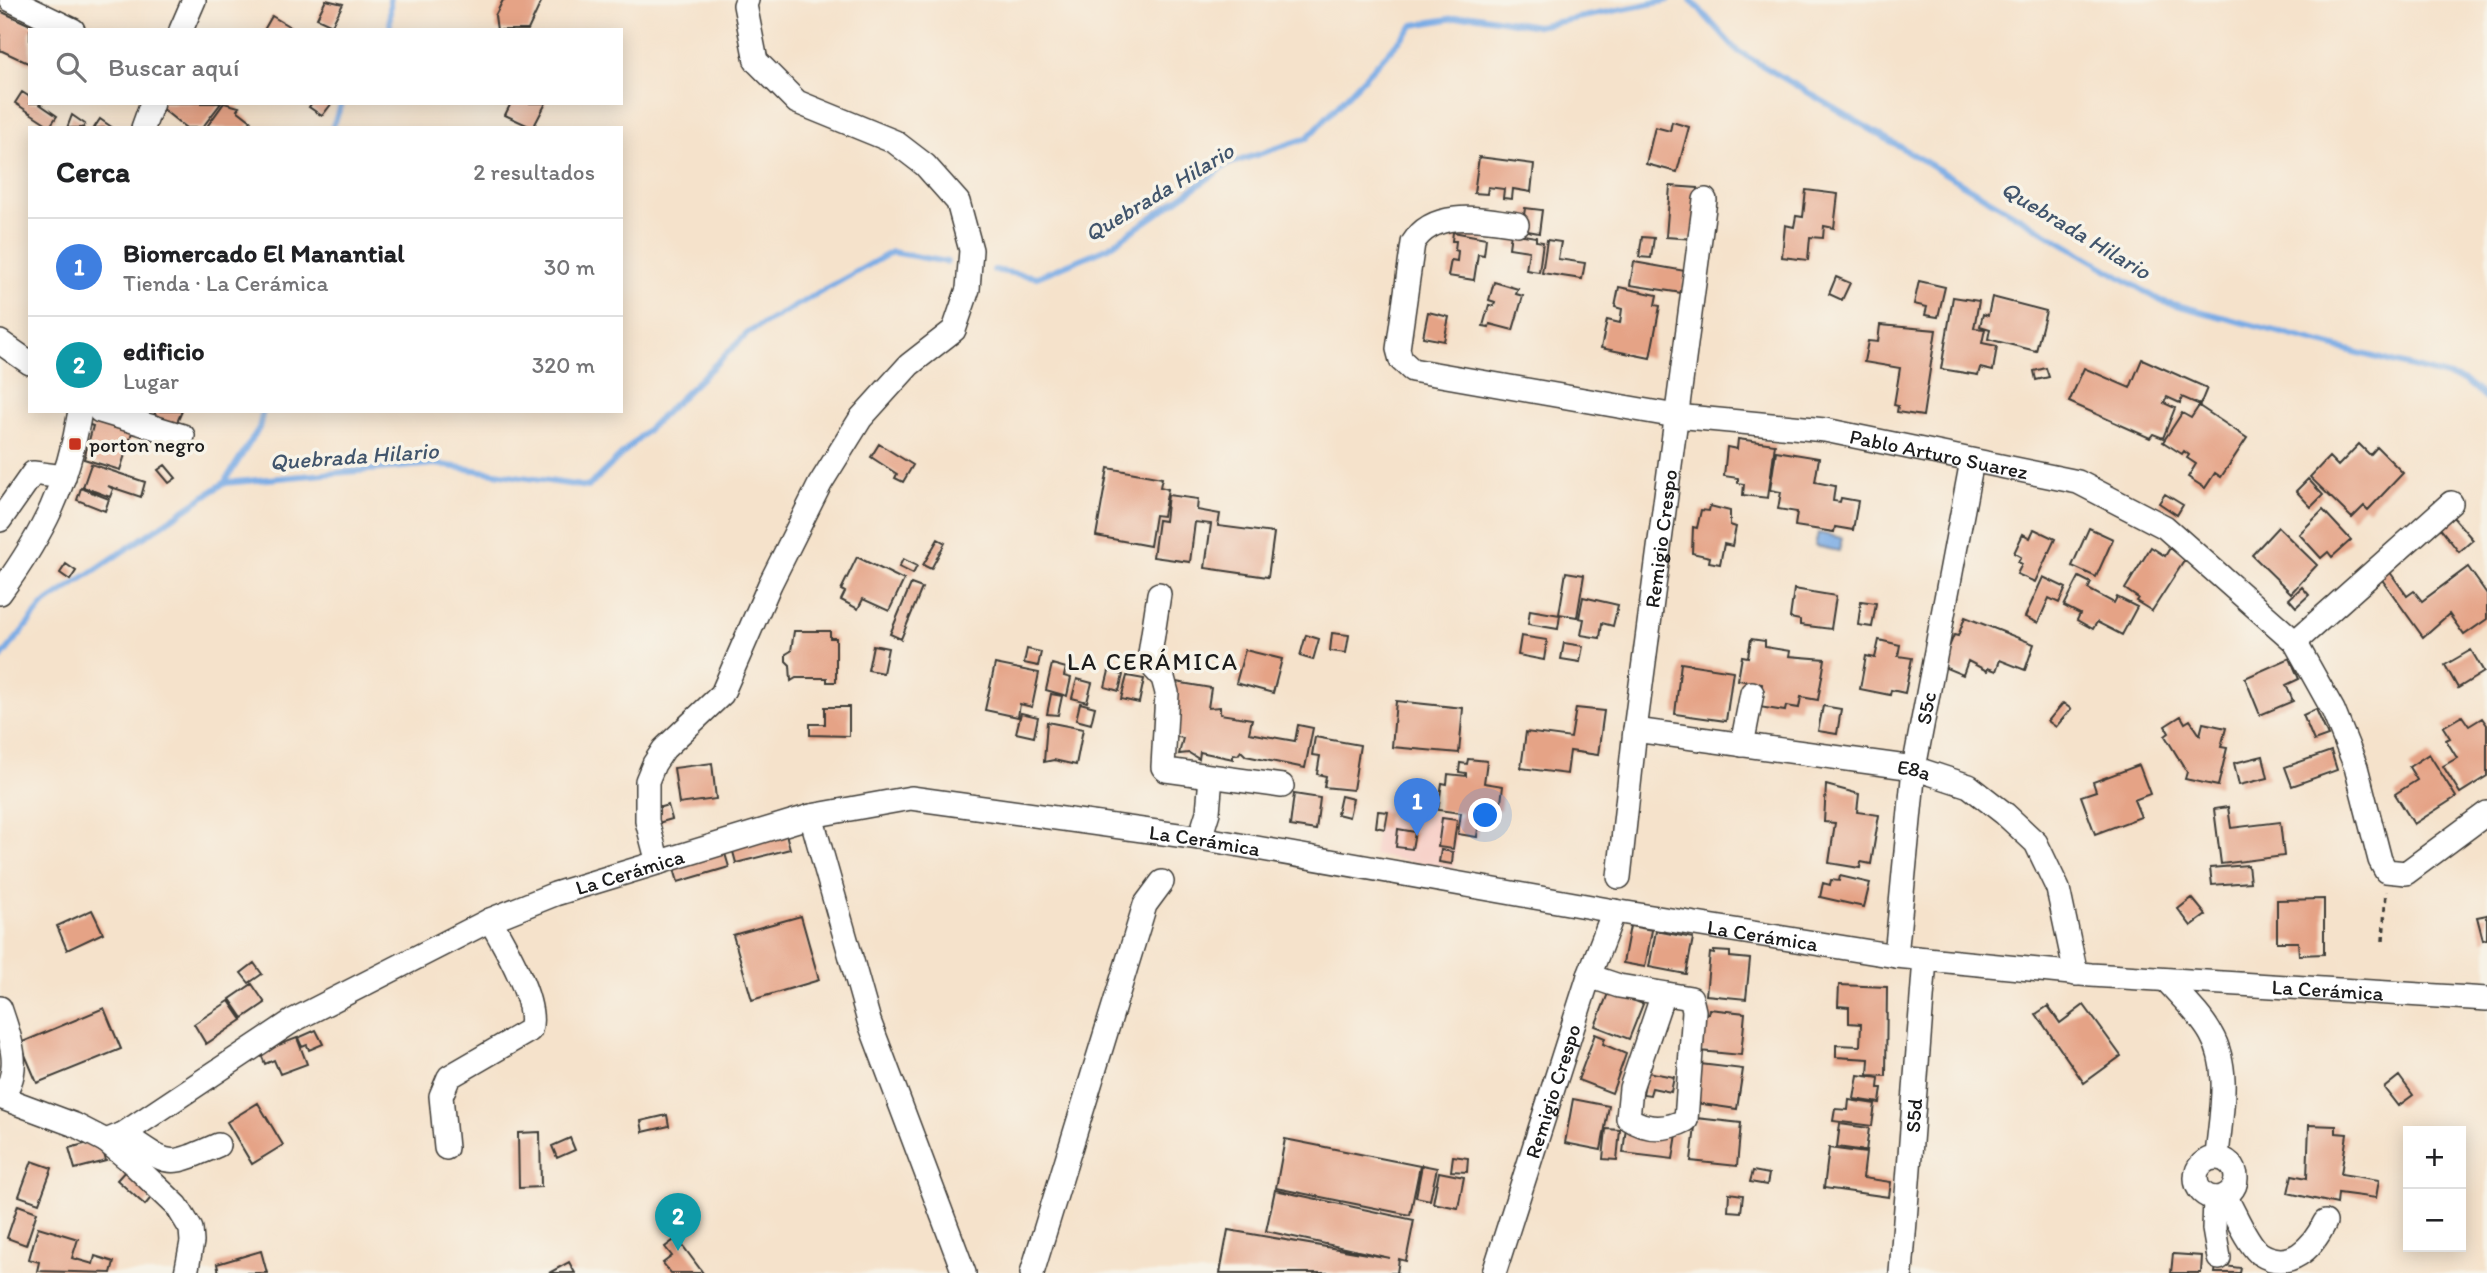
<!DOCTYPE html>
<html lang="es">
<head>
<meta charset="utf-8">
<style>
  body { margin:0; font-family:Itim,sans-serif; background:#f2f2f2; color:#202124 }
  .controls { position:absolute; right:21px; bottom:21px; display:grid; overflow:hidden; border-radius:0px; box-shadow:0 4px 18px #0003 }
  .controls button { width:63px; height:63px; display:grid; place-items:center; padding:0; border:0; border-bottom:2px solid #e0e0e0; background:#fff; color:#202124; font:35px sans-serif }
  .you { position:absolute; left:1486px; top:816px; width:24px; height:24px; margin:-18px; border:5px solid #fff; border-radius:50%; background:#1a73e8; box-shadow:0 0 0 10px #1a73e833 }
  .badge { display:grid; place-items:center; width:46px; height:46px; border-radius:50%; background:#111827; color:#fff; font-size:23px; font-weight:700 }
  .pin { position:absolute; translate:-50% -58px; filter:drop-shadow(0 2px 4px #0008) }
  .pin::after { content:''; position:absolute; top:37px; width:24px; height:21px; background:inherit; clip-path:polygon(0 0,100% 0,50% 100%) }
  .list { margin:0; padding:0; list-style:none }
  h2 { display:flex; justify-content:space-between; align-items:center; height:91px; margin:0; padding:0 28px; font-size:30px }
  h2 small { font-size:23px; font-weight:400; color:#757577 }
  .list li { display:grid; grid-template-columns:46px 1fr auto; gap:21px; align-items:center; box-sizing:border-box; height:98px; padding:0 28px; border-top:2px solid #e0e0e0 }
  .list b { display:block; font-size:26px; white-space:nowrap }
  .list p { margin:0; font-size:23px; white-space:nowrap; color:#757577 }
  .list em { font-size:23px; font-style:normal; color:#757577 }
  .icon { flex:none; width:38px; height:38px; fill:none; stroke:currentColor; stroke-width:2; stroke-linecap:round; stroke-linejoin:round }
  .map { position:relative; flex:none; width:2487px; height:1273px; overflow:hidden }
  .search { position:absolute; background:#fff; box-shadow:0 4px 18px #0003; left:28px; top:28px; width:595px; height:77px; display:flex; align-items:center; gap:18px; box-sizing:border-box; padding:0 24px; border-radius:0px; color:#757577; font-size:26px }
  .panel { position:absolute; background:#fff; box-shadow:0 4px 18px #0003; left:28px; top:126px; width:595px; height:287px; border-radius:0px }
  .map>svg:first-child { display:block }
  .built { fill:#f7d1c9 }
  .water { fill:#79abe5; stroke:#4a6480; stroke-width:2 }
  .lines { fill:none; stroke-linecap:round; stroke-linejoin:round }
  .stream { stroke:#79abe5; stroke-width:6 }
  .building { fill:#e5a386 }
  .minor-casing { stroke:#3d3a36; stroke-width:26 }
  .path { stroke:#3d3a36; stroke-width:3.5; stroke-dasharray:5 5; stroke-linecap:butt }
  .minor { stroke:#fff; stroke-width:23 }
  .poi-dot { fill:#c8321e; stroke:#f7f3e8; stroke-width:2.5 }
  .labels { text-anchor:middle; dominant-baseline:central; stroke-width:7; stroke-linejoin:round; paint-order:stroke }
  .poi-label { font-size:21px; fill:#1c1c1c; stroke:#f7f3e8; text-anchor:start }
  .street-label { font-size:21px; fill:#1c1c1c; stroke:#f7f3e8 }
  .water-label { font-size:23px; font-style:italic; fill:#41556c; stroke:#f7f3e8 }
  .quarter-label { font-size:24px; letter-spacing:2px; fill:#1c1c1c; stroke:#f7f3e8 }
</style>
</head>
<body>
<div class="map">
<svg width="2487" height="1273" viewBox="0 0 2487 1273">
  <rect width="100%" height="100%" fill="#f7f3e8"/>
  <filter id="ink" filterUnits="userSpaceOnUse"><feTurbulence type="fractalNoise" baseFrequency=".0143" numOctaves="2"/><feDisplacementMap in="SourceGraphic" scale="14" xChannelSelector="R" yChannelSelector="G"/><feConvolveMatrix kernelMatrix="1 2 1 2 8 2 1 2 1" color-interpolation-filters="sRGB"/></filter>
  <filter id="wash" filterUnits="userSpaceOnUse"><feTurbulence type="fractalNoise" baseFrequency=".00686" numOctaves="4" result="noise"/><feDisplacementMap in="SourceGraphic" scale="28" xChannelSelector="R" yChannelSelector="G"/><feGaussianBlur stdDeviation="1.57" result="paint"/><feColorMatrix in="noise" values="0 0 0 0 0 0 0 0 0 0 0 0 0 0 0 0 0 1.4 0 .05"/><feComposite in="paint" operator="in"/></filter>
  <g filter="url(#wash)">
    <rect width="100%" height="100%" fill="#f5e2cb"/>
    <path class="built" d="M1380 806 1460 817 1453 869 1373 855Z"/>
    <path class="water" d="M1818 533 1842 538 1839 551 1815 546Z"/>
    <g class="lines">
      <path class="stream" d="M1691 0 1736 50 2161 301 2465 381 2487 399
        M390 30V0
        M332 128 342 103
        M994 270 1037 277 1109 247 1229 164 1307 138 1414 25 1472 15 1537 26 1669 0
        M224 483 435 464 588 487 749 332 892 252 947 262
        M0 659 43 605 224 483 259 428 263 411"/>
    </g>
    <g id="blocks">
      <path class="building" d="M326 0 343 4 332 25 317 18Z
        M503 0H542L528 30H497L495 16Z
        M0 11 41 30H30V64L0 50Z
        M272 16 295 30H264Z
        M22 92 30 97V103H38L57 116 50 126 15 103Z
        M155 103H221L202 128H186Z
        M224 103 239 107 237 110 251 121 246 128H206Z
        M312 103H332L322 116 309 107Z
        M511 103H546L533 128 505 115Z
        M72 115 85 124 83 128H67Z
        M100 119 113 128H94Z
        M1672 122 1689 127 1677 172 1646 164 1655 127 1670 131Z
        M1479 157 1534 164 1531 192 1513 189 1512 199 1503 198 1504 189 1488 187 1487 194 1474 193Z
        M1670 186 1698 188 1694 239 1666 237Z
        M1806 190 1838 194 1834 228 1824 226 1823 238 1810 237 1808 260 1782 257 1785 225 1794 227 1796 216 1803 217Z
        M1525 208 1542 210 1539 233 1522 230Z
        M1453 232 1486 238 1484 255 1478 254 1474 280 1448 276 1451 260 1457 261 1458 251 1455 250 1456 241H1452Z
        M1511 233 1536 237V241L1543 242 1539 272 1526 270 1529 251 1509 248Z
        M1642 237 1654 238 1651 258 1639 257Z
        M1547 240 1561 242 1558 259 1585 263 1582 279 1542 273Z
        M1634 262 1685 271 1682 293 1630 285Z
        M1836 277 1850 283 1842 300 1829 294Z
        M1919 281 1945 287 1938 317 1925 315 1927 307 1914 304Z
        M1494 282 1518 289 1516 294 1523 296 1513 330 1490 324 1489 327 1483 326 1489 305 1494 306 1495 302 1489 300Z
        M1619 287 1657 295 1655 305 1660 306 1650 358 1601 348 1607 320 1620 323 1622 309 1615 307Z
        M1953 297 1979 301 1974 328 1985 329 1982 343 1997 346 1993 371 1980 368 1978 375 1941 369Z
        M1992 297 2046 311 2036 351 1988 339 1990 329 1980 326 1983 314 1988 316Z
        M1428 312 1449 317 1444 341 1423 337Z
        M1880 325 1936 330 1923 416 1897 412 1898 406 1894 405 1900 368 1864 362 1868 341 1878 342Z
        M2142 359 2207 388 2200 405 2182 397 2180 403 2167 397 2164 403 2175 408 2163 438 2153 434 2150 438 2069 402 2084 368 2130 388Z
        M2046 368 2049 377 2036 380 2034 371Z
        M2199 406 2247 438 2221 477 2215 473 2205 488 2188 477 2196 464 2187 458 2189 455 2184 451 2182 454 2163 442 2182 413 2191 418Z
        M91 411 135 424 120 470 84 459 93 426 87 424Z
        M156 411H182L175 427 151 421Z
        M1738 439 1775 444 1768 498 1743 495 1744 484 1738 483V478L1724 476 1727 447 1737 449Z
        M879 444 913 465 903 482 895 478 897 474 871 457Z
        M2359 444 2370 455 2377 447 2403 473 2368 510 2364 506 2352 518 2310 477 2329 457 2338 466Z
        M1776 451 1819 458 1815 482 1835 486 1833 501 1840 502 1841 498 1858 501 1853 530 1835 527 1834 532 1795 526 1797 512 1778 509 1781 492 1770 490Z
        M91 464 145 482 141 497 108 486 113 489 110 497 83 487Z
        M165 465 176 478 169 483 158 470Z
        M1108 468 1162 478 1160 487 1168 489 1163 516 1155 515 1150 546 1096 536Z
        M2308 479 2323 495 2311 507 2296 491Z
        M81 488 109 499 105 511 77 500Z
        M2165 494 2183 505 2177 515 2159 503Z
        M1168 495 1198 499 1197 510 1220 514 1218 526 1274 533 1268 577 1205 568 1211 524 1195 522 1190 562 1153 557 1158 520 1165 521Z
        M1710 506 1730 511V525L1736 527 1732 546 1724 544 1720 564 1709 562 1710 557 1692 553 1693 527 1697 528 1701 510 1709 511Z
        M2323 510 2351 540 2332 557 2328 552 2321 558 2299 534Z
        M2453 517 2473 540 2459 552 2440 528Z
        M2278 527 2317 565 2291 593 2252 555Z
        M2089 528 2113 539 2096 577 2072 566Z
        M2034 529 2055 539 2035 582 2017 574 2022 564 2018 562 2021 557 2014 553 2023 534 2030 538Z
        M938 539 945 543 931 569 923 565Z
        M2151 547 2165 556 2170 548 2186 558 2152 611 2136 601 2138 598 2125 589Z
        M857 557 904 580 889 611 863 599 858 609 841 600 845 592 841 590Z
        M903 559 917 566 913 574 899 567Z
        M66 564 76 571 70 580 60 573Z
        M2468 567 2487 594V619L2464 635 2449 614 2423 637 2378 574 2387 568 2407 596 2414 591 2422 601Z
        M1566 572 1584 575 1577 617 1559 614Z
        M2043 577 2066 588 2059 603 2049 598 2038 623 2025 617Z
        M2079 577 2091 583 2088 589 2114 603 2117 597 2137 607 2122 635 2097 622 2093 629 2077 620 2080 614 2064 606Z
        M911 584 922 588 901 639 890 634Z
        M2302 587 2309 595 2296 607 2289 599Z
        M1794 589 1836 596 1831 629 1800 625V620L1790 618Z
        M1583 597 1618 605 1613 626 1602 623 1600 638 1581 635 1584 619 1579 618Z
        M1861 601 1876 603 1872 627 1858 625Z
        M1530 610 1560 615 1558 629 1528 624Z
        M1965 617 2034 644 2025 670 2000 660 1996 671 1988 668 1987 671 1968 661 1963 675 1941 666 1954 635 1958 636Z
        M794 631H830V638H836V682H827V678H796L791 681 790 665 786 661V654L791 651Z
        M1332 633 1349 635 1346 653 1330 651Z
        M1306 635 1319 639 1313 660 1300 656Z
        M1521 636 1547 640 1544 660 1518 655Z
        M1751 639 1765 641V647L1790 651 1789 656 1825 659 1818 700 1801 697 1799 708 1786 706 1785 711 1759 707 1762 684 1738 680 1742 656 1748 657Z
        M1879 640 1900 645 1898 656 1912 658 1905 693 1891 690 1890 695 1860 689 1866 656 1875 658Z
        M1564 643 1583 646 1580 662 1561 659Z
        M873 645 888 648 883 673 868 670Z
        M1027 649 1041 652 1038 666 1024 663Z
        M1245 650 1282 659 1273 693 1236 683Z
        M2471 650 2484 672 2458 688 2445 665Z
        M2290 658 2299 679 2286 685 2293 701 2260 715 2245 678Z
        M1681 663 1733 671 1726 721 1675 714Z
        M995 664 1039 673 1032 707 1020 704 1018 717 985 710Z
        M1052 664 1066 668 1064 676 1071 678 1067 696 1046 690Z
        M1109 671 1123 675 1119 691 1105 687Z
        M1127 676 1144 679 1139 703 1121 699Z
        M1077 679 1092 683 1087 702 1072 698Z
        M1176 682 1211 688 1208 708 1220 707V714L1252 719 1249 733 1295 741 1298 725 1313 728 1305 768 1246 756 1241 751 1238 755 1233 754V759L1200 752 1199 759 1189 753 1179 754 1183 738 1167 735Z
        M1051 694 1062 696 1058 715 1047 714Z
        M1396 701 1463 708 1459 753 1392 747Z
        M1080 703 1095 707 1091 724 1076 720Z
        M2063 703 2071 709 2056 727 2048 721Z
        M1823 706 1841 709 1837 734 1818 731Z
        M825 707H849V736L810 735V724H825Z
        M1576 708 1604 711 1598 755 1570 751 1567 774 1521 768 1526 732 1571 738Z
        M2316 709 2328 736 2314 741 2303 715Z
        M1021 713 1038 717 1034 737 1016 733Z
        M2181 716 2185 723 2190 720 2200 735 2203 723 2226 728 2221 747 2227 748 2218 786 2185 779 2187 772 2165 736 2169 733 2165 726Z
        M2462 716 2469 726 2482 718 2487 725V776L2460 793 2443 766 2457 758 2446 740 2450 738 2443 727Z
        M1047 722 1083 729 1076 765 1054 760 1044 762Z
        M1315 737 1360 745 1353 790 1324 787 1326 776 1317 774 1320 756 1312 755Z
        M2331 751 2337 770 2292 786 2285 767Z
        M2429 754 2456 797 2414 824 2395 794 2417 780 2409 767Z
        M2263 756 2268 778 2239 785 2234 763Z
        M1468 759 1487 761 1484 783 1503 786 1500 810 1481 807 1477 837 1458 834 1461 813 1438 810 1442 783 1447 784 1448 774 1466 776V773L1459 772 1460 763 1467 764Z
        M712 763 716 799 679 804 674 768Z
        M2139 765 2150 794 2134 800 2141 817 2095 834 2081 796 2096 791 2093 782Z
        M1826 785 1859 794 1857 812 1879 815 1871 864 1861 862 1860 868 1829 863 1835 823 1824 822Z
        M1294 794 1320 798 1316 830 1290 826Z
        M1341 796 1353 799 1349 817 1337 814Z
        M668 805 672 819 651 825 647 811Z
        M2228 807 2231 828 2280 822 2284 856 2221 864 2214 809Z
        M1378 811 1388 812 1385 829 1376 827Z
        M1442 818 1457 820 1453 849 1438 847Z
        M1398 829 1415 832 1412 849 1396 847Z
        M785 830 790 849 736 863 731 844Z
        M723 847 729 867 678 882 672 862Z
        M1441 850 1453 852 1452 864 1439 862Z
        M2248 865 2250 882 2212 885 2210 868Z
        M1840 876 1870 883 1864 907 1820 897 1823 883 1830 885 1831 880 1839 881Z
        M2192 898 2206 915 2191 926 2178 909Z
        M2324 899V954L2299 955 2298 942H2277V900Z
        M92 910 103 933 67 950 57 926Z
        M2487 915V939L2483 940 2477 917Z
        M801 916 819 980 752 1000 733 935Z
        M1630 926 1652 930 1645 967 1623 963Z
        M1656 931 1693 938 1686 974 1649 967Z
        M1714 951 1730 952V957L1750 959 1746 999 1706 995 1710 953 1714 954Z
        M254 963 262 974 249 983 241 973Z
        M252 984 265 1003 243 1018 230 999Z
        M1839 985 1887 987 1886 1076 1868 1075 1869 1059 1836 1057V1045L1860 1046 1861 1024 1849 1023V1007L1838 1006Z
        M1609 991 1643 1004 1629 1039 1595 1026Z
        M229 1001 242 1020 206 1044 194 1024Z
        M2084 1005 2121 1056 2084 1083 2036 1014 2048 1006 2060 1023Z
        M104 1008 121 1049 37 1083 20 1043Z
        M1709 1009 1745 1013 1741 1055 1700 1051 1704 1013 1708 1014Z
        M316 1030 323 1044 309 1050 307 1045 302 1047 298 1038Z
        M1595 1034 1605 1038 1603 1044 1626 1054 1612 1093 1578 1080Z
        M297 1038 307 1064 280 1074 274 1060 265 1064 260 1052Z
        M1700 1064 1743 1069 1737 1109 1695 1103Z
        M1647 1072 1674 1077 1671 1092 1652 1088 1650 1095 1643 1094Z
        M1858 1075 1879 1078 1878 1088H1882L1880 1103 1854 1099Z
        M2399 1076 2413 1095 2398 1106 2384 1088Z
        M1573 1099 1609 1106 1601 1150 1565 1143Z
        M1849 1100 1875 1104 1872 1126 1833 1121 1835 1109 1848 1110Z
        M258 1103 283 1145 252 1164 227 1122Z
        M667 1115 669 1126 643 1132 641 1121Z
        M1696 1118 1741 1123 1737 1166 1691 1161Z
        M1840 1124 1869 1128 1866 1151 1837 1147Z
        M2309 1125 2336 1126V1133L2347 1134 2341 1174 2379 1180 2376 1198 2338 1193 2337 1204 2288 1193 2292 1175 2307 1178Z
        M1626 1127 1677 1134 1673 1159 1623 1153Z
        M1606 1129 1620 1130 1617 1160 1603 1159Z
        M540 1132 541 1187 519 1188 518 1133Z
        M570 1138 575 1150 557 1158 552 1146Z
        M1285 1139 1420 1166 1410 1215 1276 1188Z
        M100 1140 106 1161 75 1169 69 1148Z
        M1829 1148 1866 1153 1863 1178 1891 1182 1889 1197 1824 1188Z
        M1453 1156 1468 1158 1467 1172 1451 1171Z
        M32 1161 52 1168 39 1203 19 1196Z
        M1422 1165 1437 1168 1430 1200 1416 1197Z
        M127 1169 154 1194 145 1205 117 1180Z
        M1753 1171 1769 1174 1767 1185 1750 1182Z
        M1439 1172 1464 1177 1458 1208 1433 1203Z
        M1275 1190 1414 1220 1406 1261 1399 1259 1397 1273H1220L1228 1230 1390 1258 1266 1231Z
        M1729 1193 1743 1195 1741 1212 1728 1211Z
        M18 1205 37 1212 26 1245 7 1238Z
        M38 1227 78 1239 72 1258 93 1264 95 1256 114 1262 111 1273 37 1271 39 1262 29 1259Z
        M677 1238 703 1273H671L663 1263 672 1256 665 1247Z
        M261 1251 267 1273H219L217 1264Z
        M2173 1254 2202 1256 2201 1273H2171Z
        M569 1262 575 1273H549Z
        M2216 1265 2241 1268 2240 1273H2215Z"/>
    </g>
  </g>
  <g filter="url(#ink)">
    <use href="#blocks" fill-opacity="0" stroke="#3d3a36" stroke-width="2"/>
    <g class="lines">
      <defs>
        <g id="minor">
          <path d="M11 0 73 30"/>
          <path d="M181 30 194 0"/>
          <path d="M143 128 152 103"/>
          <path id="s1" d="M1517 224C1483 219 1434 208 1413 243L1398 349 1401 360 1412 370 1676 416 1825 430 2078 482 2165 527 2295 642 2333 710 2356 767 2380 860 2386 871 2406 873 2487 813"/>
          <path d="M0 342 30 363"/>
          <path d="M100 411 183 436"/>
          <path d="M0 520 33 473 64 477"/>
          <path d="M0 593C43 534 68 485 80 411"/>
          <path d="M1159 594 1150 654 1152 666 1163 678 1167 693 1163 767 1166 770 1282 786"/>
          <path d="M2295 642 2451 503"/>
          <path id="s2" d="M1635 730 1914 768 1969 786 2005 814 2036 843 2058 889 2076 974"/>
          <path d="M1742 745 1752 693"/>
          <path d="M811 816 869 1021 964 1273"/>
          <path d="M1200 838 1208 812 1211 777"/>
          <path d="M658 863 647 821V781L654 764 664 749 722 694 770 584 820 484 861 418 909 365 954 330 968 289 971 250 958 202 925 165 895 142 797 102 756 61 745 5 747 0"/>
          <path id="s3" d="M1619 877 1635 730 1705 200"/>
          <path id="s4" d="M1896 956 1914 768 1972 461"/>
          <path d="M1589 976 1619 986 1691 998 1694 1011 1686 1120C1667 1130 1647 1131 1628 1118L1631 1088 1663 994"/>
          <path d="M2166 980C2181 997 2200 1014 2211 1034 2232 1070 2220 1117 2217 1157"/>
          <path d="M0 1008C10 1037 24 1073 0 1097"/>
          <path d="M0 1097 75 1125 106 1141 128 1159 177 1206 191 1229 192 1242 186 1273"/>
          <path d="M123 1134C171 1165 163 1169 218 1145"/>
          <path id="s5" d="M106 1141 123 1134 294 1020 490 920 555 894 811 816 911 798 1200 838 1614 911 1896 956 2091 975 2487 999"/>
          <path d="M446 1148 441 1096 449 1077 530 1030C539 1003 504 944 490 920"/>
          <circle cx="2216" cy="1178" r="20"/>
          <path d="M2225 1196C2235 1213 2245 1240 2259 1253 2290 1273 2313 1247 2325 1222"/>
          <path d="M2215 1198 2214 1229 2219 1258"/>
          <path d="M1032 1273 1145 905 1162 882"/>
          <path id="s6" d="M1494 1273 1589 976 1614 911"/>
          <path id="s7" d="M1901 1273 1925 959"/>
        </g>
      </defs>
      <use href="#minor" class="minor-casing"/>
      <path class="path" d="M2383 941 2386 891"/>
      <use href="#minor" class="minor"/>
    </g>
  </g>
  <rect class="poi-dot" x="68" y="437" width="14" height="14" rx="3.5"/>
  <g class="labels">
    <g class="poi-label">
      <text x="89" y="444">porton negro</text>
    </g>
    <g class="street-label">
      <text stroke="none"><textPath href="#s1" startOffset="780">Pablo Arturo Suarez</textPath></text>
      <text stroke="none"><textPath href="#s3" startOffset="341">Remigio Crespo</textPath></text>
      <text stroke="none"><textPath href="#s4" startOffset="250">S5c</textPath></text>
      <text stroke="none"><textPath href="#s2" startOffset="282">E8a</textPath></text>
      <text stroke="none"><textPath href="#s5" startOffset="1180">La Cerámica</textPath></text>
      <text stroke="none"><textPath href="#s5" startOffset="592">La Cerámica</textPath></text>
      <text stroke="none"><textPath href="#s5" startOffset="1746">La Cerámica</textPath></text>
      <text stroke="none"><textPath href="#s5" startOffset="2314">La Cerámica</textPath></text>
      <text stroke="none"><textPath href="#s6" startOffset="191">Remigio Crespo</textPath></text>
      <text stroke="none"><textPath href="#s7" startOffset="158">S5d</textPath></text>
    </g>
    <g class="water-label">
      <text transform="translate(1159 192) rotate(-31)">Quebrada Hilario</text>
      <text transform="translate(2076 230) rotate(31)">Quebrada Hilario</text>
      <text transform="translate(354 456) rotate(-4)">Quebrada Hilario</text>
    </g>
    <g class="quarter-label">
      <text x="1153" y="661">LA CERÁMICA</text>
    </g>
  </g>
</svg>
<div class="controls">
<button>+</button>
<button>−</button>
</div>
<div class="you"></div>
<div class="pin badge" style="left:1417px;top:836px;background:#3f7fe0">1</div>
<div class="pin badge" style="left:678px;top:1251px;background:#0f9aa8">2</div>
<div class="search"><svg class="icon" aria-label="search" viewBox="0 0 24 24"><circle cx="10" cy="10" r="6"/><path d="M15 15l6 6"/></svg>Buscar aquí</div>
<section class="panel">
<h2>Cerca<small>2 resultados</small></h2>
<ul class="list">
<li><span class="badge" style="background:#3f7fe0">1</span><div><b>Biomercado El Manantial</b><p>Tienda · La Cerámica</p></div><em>30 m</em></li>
<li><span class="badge" style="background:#0f9aa8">2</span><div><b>edificio</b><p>Lugar</p></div><em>320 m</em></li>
</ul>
</section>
</div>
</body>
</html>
